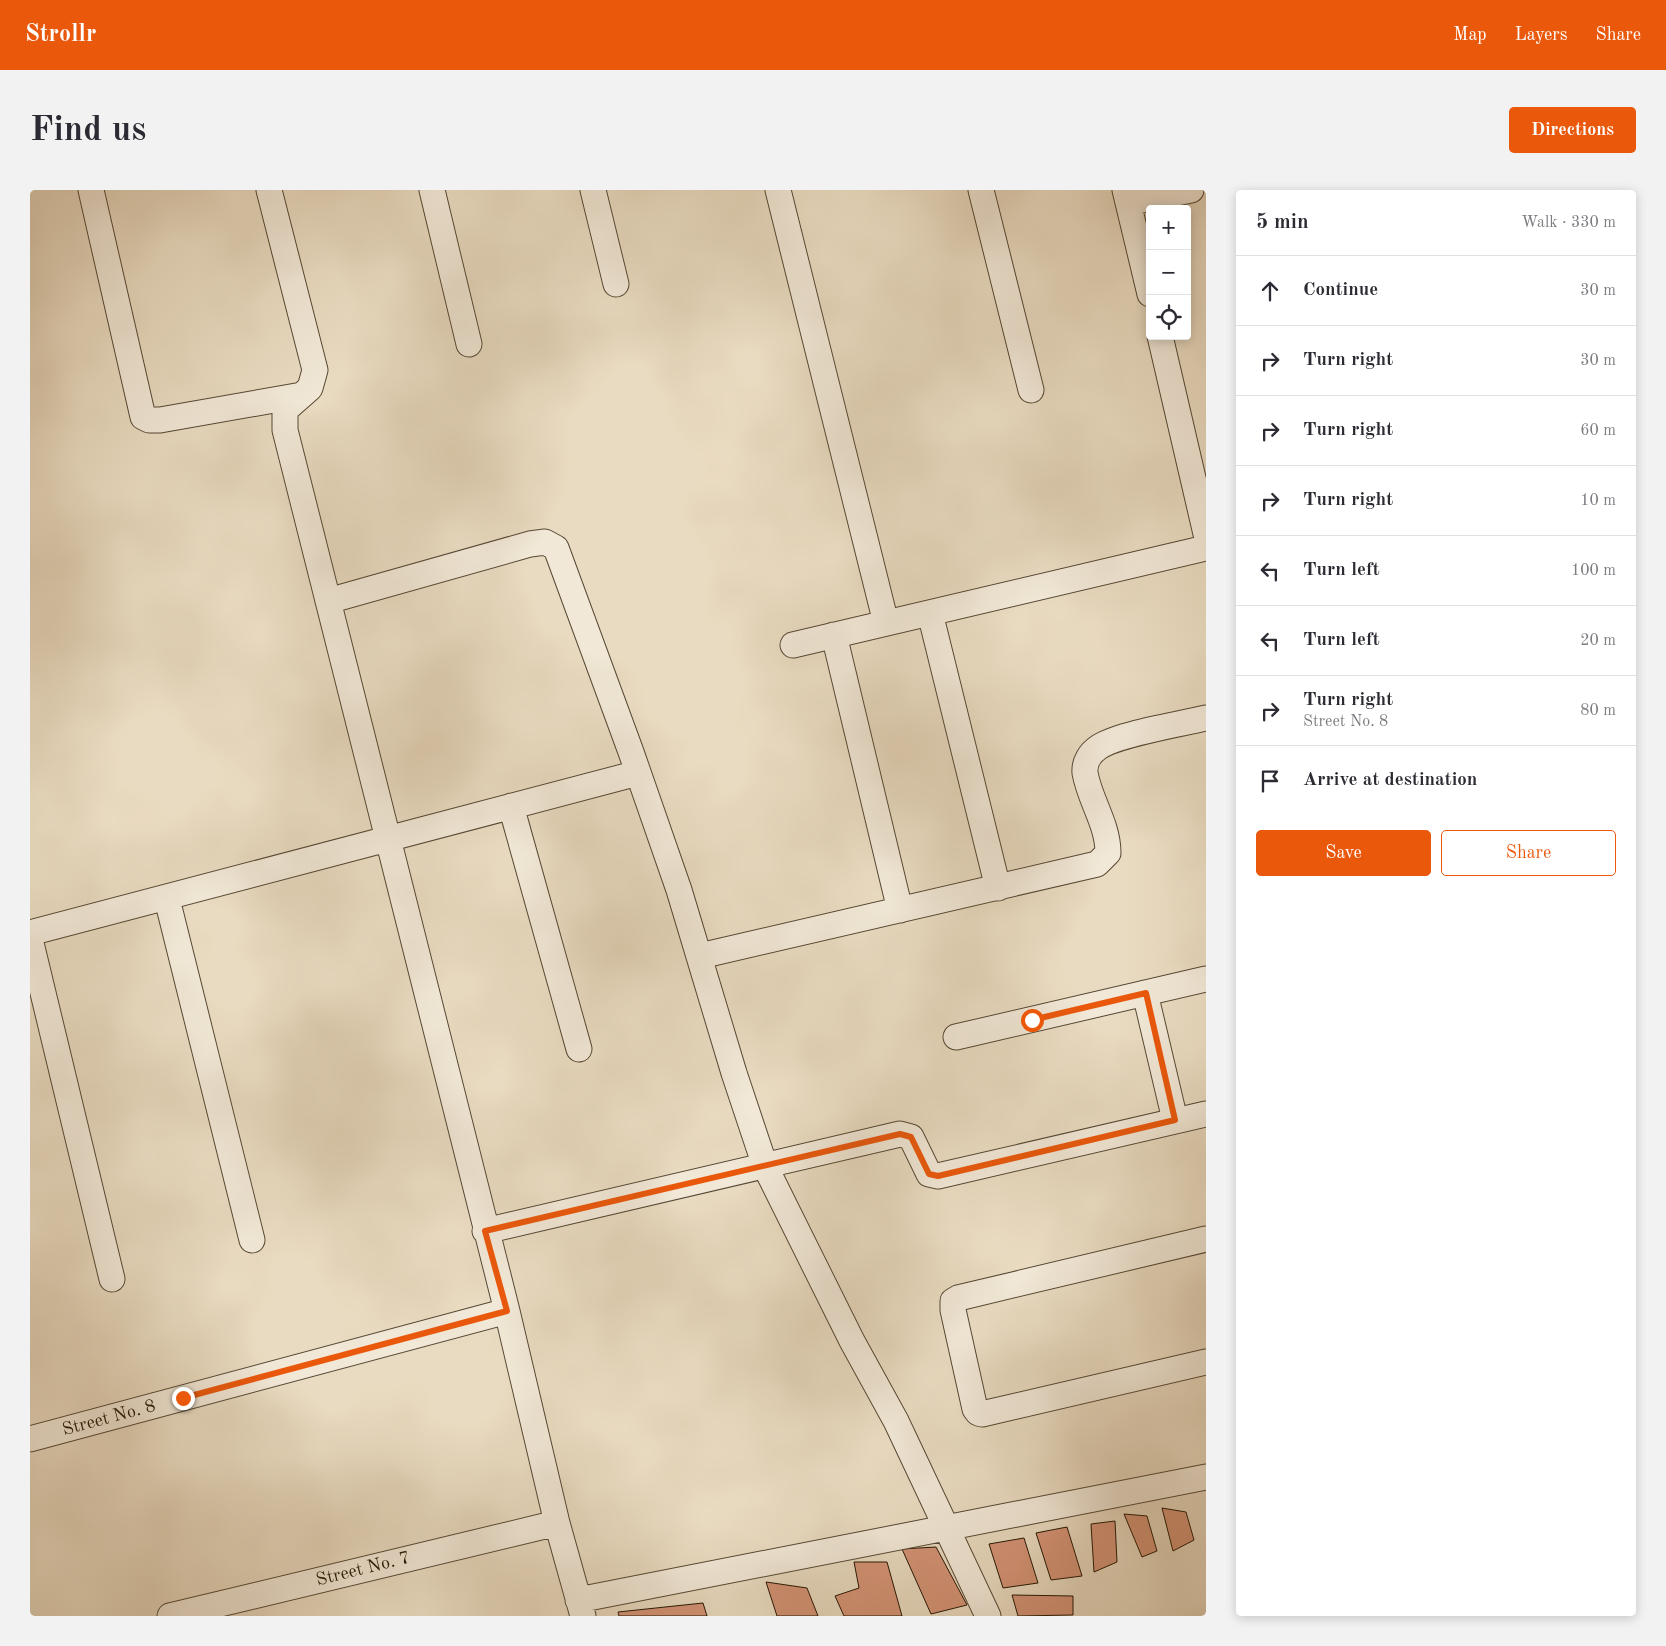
<!DOCTYPE html>
<html lang="en">
<head>
<meta charset="utf-8">
<style>
  body { margin:0; font-family:"Old Standard TT",serif; background:#f2f2f3; color:#2b2b33 }
  .controls { position:absolute; right:15px; top:15px; display:grid; overflow:hidden; border-radius:5px; box-shadow:0 2px 12px #0003 }
  .controls button { width:45px; height:45px; display:grid; place-items:center; padding:0; border:0; border-bottom:1px solid #e1e1e2; background:#fff; color:#2b2b33; font:25px sans-serif }
  .stop { position:absolute; width:15px; height:15px; margin:-11px; border:4px solid #ea580c; border-radius:50%; background:#fff }
  .stop.end { background:#ea580c; border-color:#fff; box-shadow:0 1px 5px #0008 }
  .list { margin:0; padding:0; list-style:none }
  h2 { display:flex; justify-content:space-between; align-items:center; height:65px; margin:0; padding:0 20px; font-size:21px }
  h2 small { font-size:16px; font-weight:400; color:#7c7c81 }
  .list li { display:grid; grid-template-columns:32px 1fr auto; gap:15px; align-items:center; box-sizing:border-box; height:70px; padding:0 20px; border-top:1px solid #e1e1e2 }
  .list b { display:block; font-size:19px; white-space:nowrap }
  .list p { margin:0; font-size:16px; white-space:nowrap; color:#7c7c81 }
  .list em { font-size:16px; font-style:normal; color:#7c7c81 }
  .actions { display:flex; gap:10px; padding:15px 20px }
  .actions a { flex:1; padding:11px 0; border:1px solid #ea580c; border-radius:5px; text-align:center; font-size:18px; color:#ea580c }
  .actions .main { background:#ea580c; color:#fff }
  .icon { flex:none; width:28px; height:28px; fill:none; stroke:currentColor; stroke-width:2; stroke-linecap:round; stroke-linejoin:round }
  .map { position:relative; flex:none; width:1176px; height:1426px; overflow:hidden; border-radius:5px }
  header { display:flex; align-items:center; gap:30px; box-sizing:border-box; height:70px; padding:0 25px; background:#ea580c; color:#fff }
  header strong { font-size:24px }
  nav { display:flex; gap:28px; margin-inline-start:auto; font-size:18px }
  .intro { display:flex; align-items:center; justify-content:space-between; box-sizing:border-box; height:120px; padding:0 30px }
  h1 { margin:0; font-size:35px }
  .button { padding:12px 22px; border-radius:5px; background:#ea580c; color:#fff; font-size:18px; font-weight:700 }
  main { display:flex; gap:30px; padding:0 30px }
  aside { flex:1; background:#fff; border-radius:5px; box-shadow:0 2px 12px #0003 }
  .map>svg:first-child { display:block }
  .building { fill:#d49477; stroke:#251705 }
  .lines { fill:none; stroke-linecap:round; stroke-linejoin:round }
  .street-casing { stroke:#564834; stroke-width:27 }
  .street { stroke:#f1e8d7; stroke-width:25 }
  .route { stroke:#ea580c; stroke-width:6 }
  .labels { text-anchor:middle; dominant-baseline:central; stroke-width:5; stroke-linejoin:round; paint-order:stroke }
  .street-label { font-size:18px; fill:#251705; stroke:#f1e8d7 }
</style>
</head>
<body>
<header>
<strong>Strollr</strong>
<nav><a>Map</a><a>Layers</a><a>Share</a></nav>
</header>
<div class="intro"><h1>Find us</h1><a class="button">Directions</a></div>
<main>
<div class="map">
<svg width="1176" height="1426" viewBox="0 0 1176 1426">
  <rect width="100%" height="100%" fill="#e9dbc1"/>
  <filter id="stains"><feTurbulence type="fractalNoise" baseFrequency=".004" numOctaves="4"/><feColorMatrix values="0 0 0 0 .2 0 0 0 0 .09 0 0 0 0 .02 0 0 0 .5 -.17"/></filter>
  <radialGradient id="worn" r=".72"><stop offset=".6" stop-color="#630" stop-opacity="0"/><stop offset="1" stop-color="#630" stop-opacity=".3"/></radialGradient>
  <path class="building" d="M1132 1318 1156 1322 1164 1350 1143 1361Z
    M1094 1324 1117 1326 1127 1361 1112 1367Z
    M1085 1331 1087 1372 1064 1382 1061 1334Z
    M1037 1337 1052 1386 1021 1390 1006 1343Z
    M994 1348 1008 1393 973 1398 959 1354Z
    M906 1357 937 1415 901 1424 872 1359Z
    M824 1372H857L872 1426H814L805 1406 829 1398Z
    M736 1392 777 1398 788 1426H747Z
    M982 1405 1043 1406V1425L988 1426Z
    M673 1413 677 1426H589L588 1422Z"/>
  <g class="lines">
    <defs>
      <path id="street" d="M61 0 113 227 119 230H130L272 205
        M239 0 285 180 280 198 255 220V240L477 1121 527 1333 553 1426
        M402 0 439 154
        M563 0 586 94
        M748 0 856 433
        M951 0 1001 200
        M1095 0 1120 104
        M1098 13 1161 0
        M1130 146 1176 344
        M298 411 500 354 515 352 526 358 601 562 649 700 704 883 735 976 822 1151 866 1231 958 1426
        M900 423 968 698
        M804 445 870 720
        M763 455 1176 358
        M481 616 549 859
        M137 709 222 1050
        M0 743 608 583
        M0 749 82 1089
        M670 766 1067 674 1078 663C1078 634 1060 611 1055 583 1054 572 1060 563 1069 557 1089 544 1150 534 1176 528
        M1115 803 1145 930
        M926 847 1176 789
        M455 1041 870 944 881 947 899 984 908 986 1176 924
        M1176 1049 928 1108 923 1111V1120L945 1219 948 1223 952 1224 1176 1172
        M0 1249 477 1121
        M548 1410 1176 1287
        M140 1426 527 1333"/>
    </defs>
    <use href="#street" class="street-casing"/>
    <use href="#street" class="street"/>
  </g>
  <g class="lines">
    <path class="route" d="M153 1208 477 1121 455 1041 870 944 881 947 899 984 908 986 1145 930 1116 803 1002 830"/>
  </g>
  <g class="labels">
    <g class="street-label">
      <text transform="translate(79 1228) rotate(-15)">Street No. 8</text>
      <text transform="translate(333 1379) rotate(-14)">Street No. 7</text>
    </g>
  </g>
  <rect width="100%" height="100%" filter="url(#stains)"/>
  <rect width="100%" height="100%" fill="url(#worn)"/>
</svg>
<div class="controls">
<button>+</button>
<button>−</button>
<button><svg class="icon" aria-label="locate" viewBox="0 0 24 24"><circle cx="12" cy="12" r="6"/><path d="M12 2v4M12 18v4M2 12h4M18 12h4"/></svg></button>
</div>
<div class="stop" style="left:1002px;top:830px"></div>
<div class="stop end" style="left:153px;top:1208px"></div>
</div>
<aside>
<h2>5 min<small>Walk · 330 m</small></h2>
<ul class="list">
<li><svg class="icon" aria-label="ahead" viewBox="0 0 24 24"><path d="M12 20V5M6 11l6-6 6 6"/></svg><div><b>Continue</b></div><em>30 m</em></li>
<li><svg class="icon" aria-label="right" viewBox="0 0 24 24"><path d="M7 20v-9h11M14 6l5 5-5 5"/></svg><div><b>Turn right</b></div><em>30 m</em></li>
<li><svg class="icon" aria-label="right" viewBox="0 0 24 24"><path d="M7 20v-9h11M14 6l5 5-5 5"/></svg><div><b>Turn right</b></div><em>60 m</em></li>
<li><svg class="icon" aria-label="right" viewBox="0 0 24 24"><path d="M7 20v-9h11M14 6l5 5-5 5"/></svg><div><b>Turn right</b></div><em>10 m</em></li>
<li><svg class="icon" aria-label="left" viewBox="0 0 24 24"><path d="M17 20v-9H6M10 6l-5 5 5 5"/></svg><div><b>Turn left</b></div><em>100 m</em></li>
<li><svg class="icon" aria-label="left" viewBox="0 0 24 24"><path d="M17 20v-9H6M10 6l-5 5 5 5"/></svg><div><b>Turn left</b></div><em>20 m</em></li>
<li><svg class="icon" aria-label="right" viewBox="0 0 24 24"><path d="M7 20v-9h11M14 6l5 5-5 5"/></svg><div><b>Turn right</b><p>Street No. 8</p></div><em>80 m</em></li>
<li><svg class="icon" aria-label="arrive" viewBox="0 0 24 24"><path d="M6 21V4h12l-3 4 3 4H6"/></svg><div><b>Arrive at destination</b></div></li>
</ul>
<div class="actions"><a class="main">Save</a><a>Share</a></div>
</aside>
</main>
</body>
</html>
